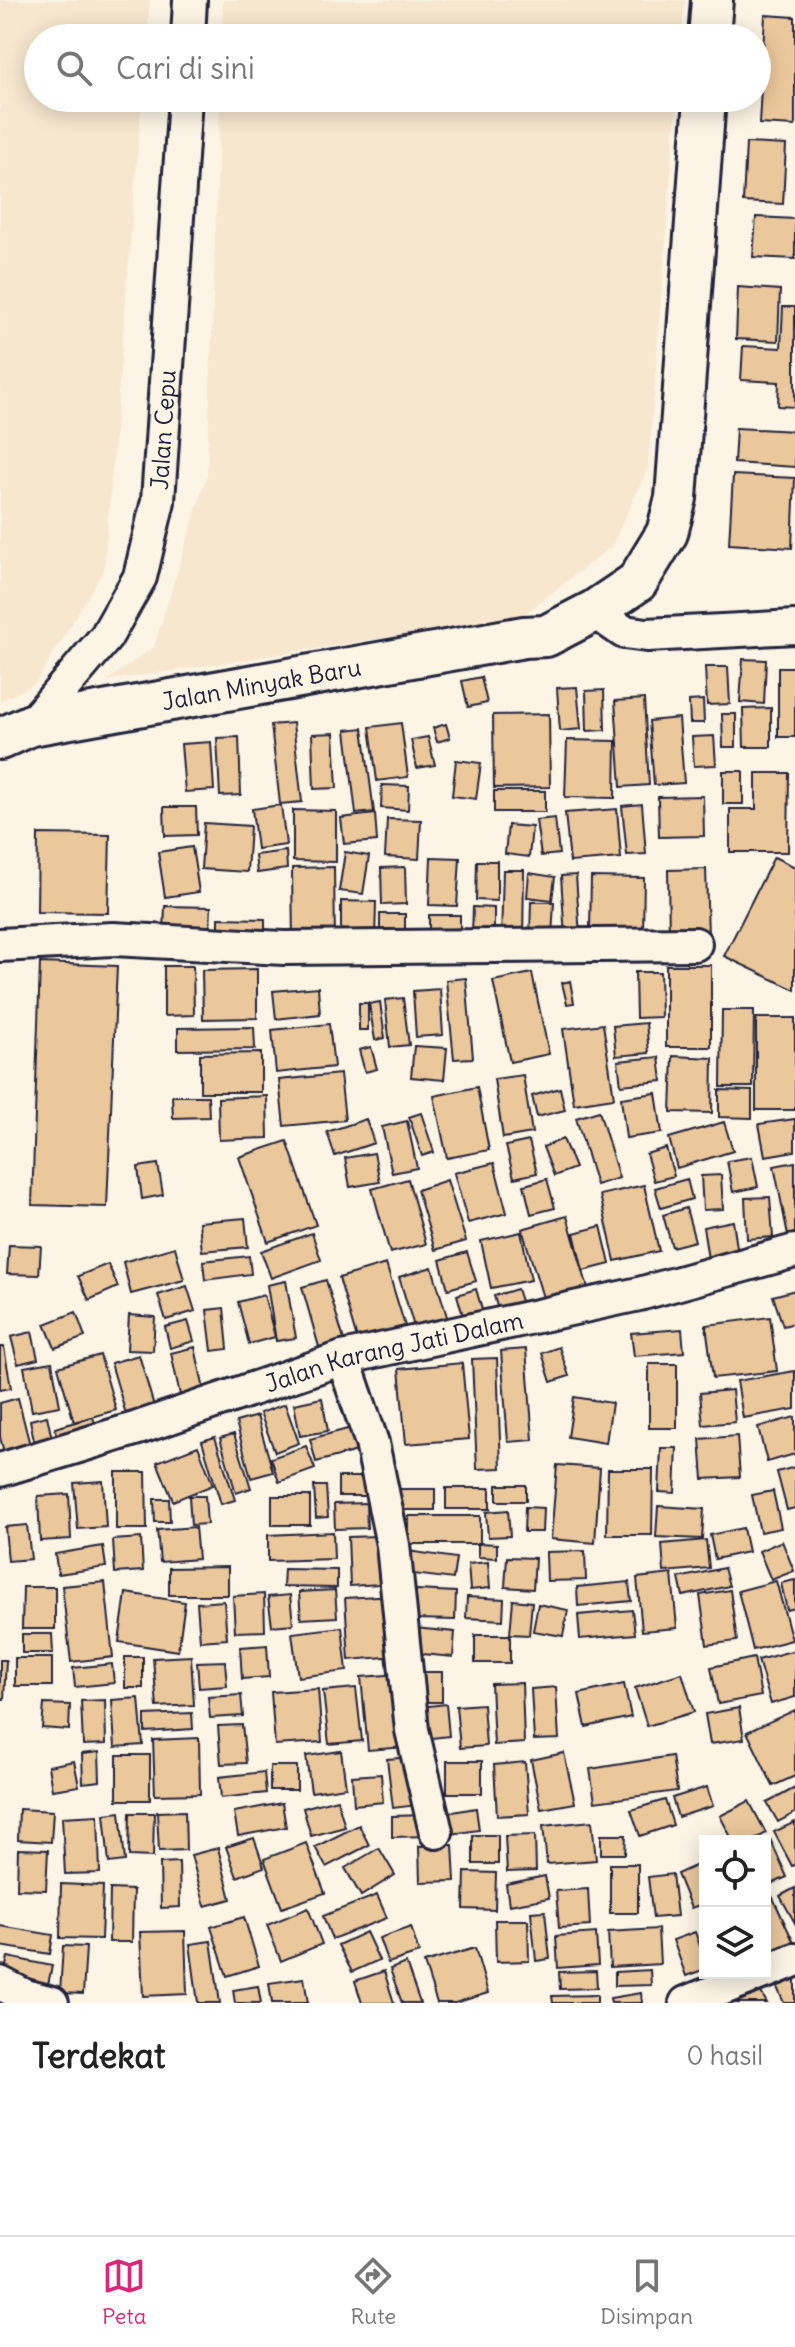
<!DOCTYPE html>
<html lang="id">
<head>
<meta charset="utf-8">
<style>
  body { margin:0; font-family:Delius,sans-serif; background:#f6f6f6; color:#222 }
  .controls { position:absolute; right:24px; bottom:24px; display:grid; overflow:hidden; border-radius:0px; box-shadow:0 4px 20px #0003 }
  .controls button { width:72px; height:72px; display:grid; place-items:center; padding:0; border:0; border-bottom:2px solid #e0e0e0; background:#fff; color:#222; font:40px sans-serif }
  .list { margin:0; padding:0; list-style:none }
  h2 { display:flex; justify-content:space-between; align-items:center; height:104px; margin:0; padding:0 32px; font-size:34px }
  h2 small { font-size:26px; font-weight:400; color:#767676 }
  .icon { flex:none; width:44px; height:44px; fill:none; stroke:currentColor; stroke-width:2; stroke-linecap:round; stroke-linejoin:round }
  .map { position:relative; flex:none; width:795px; height:2003px; overflow:hidden }
  .search { position:absolute; background:#fff; box-shadow:0 4px 20px #0003; left:24px; right:24px; top:24px; height:88px; display:flex; align-items:center; gap:20px; box-sizing:border-box; padding:0 28px; border-radius:44px; color:#767676; font-size:30px }
  .sheet { height:232px; background:#fff }
  nav { display:flex; justify-content:space-around; align-items:center; box-sizing:border-box; height:112px; border-top:2px solid #e0e0e0; background:#fff; font-size:22px; color:#767676 }
  nav a { display:grid; justify-items:center; gap:4px }
  nav .on { color:#db2777 }
  .map>svg:first-child { display:block }
  .built { fill:#f7e7cf }
  .building { fill:#ebc79c; stroke:#22223b; stroke-width:2 }
  .lines { fill:none; stroke-linecap:round; stroke-linejoin:round }
  .minor-casing { stroke:#22223b; stroke-width:38 }
  .major-casing { stroke:#22223b; stroke-width:46 }
  .minor { stroke:#fcf5e5; stroke-width:32 }
  .major { stroke:#fcf5e5; stroke-width:40 }
  .labels { text-anchor:middle; dominant-baseline:central; stroke-width:6; stroke-linejoin:round; paint-order:stroke }
  .street-label { font-size:24px; fill:#22223b; stroke:#fcf5e5 }
</style>
</head>
<body>
<div class="map">
<svg width="795" height="2003" viewBox="0 0 795 2003">
  <rect width="100%" height="100%" fill="#fcf5e5"/>
  <filter id="ink" filterUnits="userSpaceOnUse"><feTurbulence type="fractalNoise" baseFrequency=".0125" numOctaves="2"/><feDisplacementMap in="SourceGraphic" scale="16" xChannelSelector="R" yChannelSelector="G"/><feConvolveMatrix kernelMatrix="1 2 1 2 8 2 1 2 1" color-interpolation-filters="sRGB"/></filter>
  <g filter="url(#ink)">
    <path class="built" d="M0 0H150L147 38H38V98H142L104 570 35 684 0 701Z
      M223 0H685L682 38H222Z
      M220 98H677L648 468 612 546 521 617 106 681 154 647 207 475Z"/>
    <path class="building" d="M765 15 795 17V126L759 124Z
      M746 143 786 145 783 204 743 202Z
      M756 217 795 219V259L753 257Z
      M738 287 780 290 778 341 736 339Z
      M783 307H795V407L778 406 779 382 741 380 743 346 781 348Z
      M736 428 795 431V467L734 463Z
      M733 475 795 478 792 548 729 544Z
      M743 659 766 660 764 704 740 702Z
      M705 667H728L730 704 707 705Z
      M778 667H795V737H778Z
      M481 677 487 703 468 707 462 681Z
      M577 687 581 729 560 731 557 688Z
      M604 690 605 730 587 731 586 691Z
      M644 699 649 785 621 787 615 701Z
      M703 700 704 723H690L689 701Z
      M771 708V747H744L743 709Z
      M549 714 550 787 494 788 493 715Z
      M722 714H736V747H723Z
      M679 718 684 783 654 785 649 721Z
      M293 723 302 802 280 804 271 725Z
      M401 723 408 777 377 781 370 727Z
      M446 724 450 738 437 742 433 728Z
      M363 728 374 812 356 814 346 730Z
      M334 733 337 788 314 789 312 734Z
      M714 736 716 765 694 766 692 737Z
      M239 737 241 795 220 796 217 738Z
      M428 737 435 765 417 768 411 740Z
      M567 740 616 741 615 798 565 797Z
      M211 742 214 790 185 792 181 744Z
      M456 760 481 763 476 799 452 796Z
      M723 771H743V804H723Z
      M756 773H789L788 852H730V809H756Z
      M382 785 409 786 408 810 381 808Z
      M494 791H545V812H494Z
      M703 796 704 836 659 837 658 797Z
      M642 804 646 854 627 855 622 806Z
      M281 805 286 845 257 849 252 809Z
      M164 807H196L197 835 165 836Z
      M617 809 621 858 570 862 565 813Z
      M293 810 336 811V862L293 861Z
      M375 814 377 841 344 844 341 818Z
      M555 818 559 854 541 856 536 820Z
      M387 819 421 820 419 859 385 857Z
      M204 823 250 826 247 872 201 869Z
      M508 825 532 827 529 857 505 854Z
      M38 834 110 835 108 913 37 912Z
      M192 847 199 892 165 897 158 852Z
      M286 851 287 869 257 873 255 855Z
      M345 852 369 856 363 894 339 891Z
      M431 857 460 858 457 906 429 905Z
      M774 857 795 867V990L724 956Z
      M477 861H497V901L476 900Z
      M334 867 335 942 293 943 292 868Z
      M405 867 406 904 382 905 381 868Z
      M706 869 708 937 669 938 668 870Z
      M503 870H524L523 941 501 940Z
      M529 873 555 877 552 900 527 897Z
      M576 875 580 937 565 938 561 876Z
      M591 877 644 878 643 933 590 931Z
      M341 901 376 902 375 940 341 939Z
      M531 902H554L552 937H530Z
      M165 906 211 907 210 934 164 932Z
      M473 907 494 908V934L472 933Z
      M380 914H405V944H380Z
      M429 915H460V940H429Z
      M219 918 265 919V939L219 938Z
      M40 963 117 966 107 1207 32 1205Z
      M666 965H711V1047H666Z
      M164 966H193L194 1015 164 1016Z
      M257 969V1018L203 1019 202 970Z
      M635 972H660L661 1017 636 1018Z
      M532 973 549 1054 510 1062 493 981Z
      M466 978 473 1058 454 1059 446 980Z
      M570 981 574 1003 567 1004 562 983Z
      M318 987 320 1014 276 1019 273 991Z
      M440 989 443 1035 416 1037 413 991Z
      M403 998 409 1045 390 1047 385 1000Z
      M380 1002 385 1038 375 1040 369 1004Z
      M359 1003H368V1030H359Z
      M722 1010H754L753 1087H721Z
      M756 1018H795V1110H756Z
      M646 1023 649 1053 616 1056 613 1026Z
      M329 1024 334 1067 276 1073 272 1030Z
      M603 1024 614 1098 574 1104 563 1029Z
      M254 1027 255 1049 178 1050V1028Z
      M414 1046 447 1048 444 1080 411 1077Z
      M371 1047 377 1069 365 1072 359 1050Z
      M261 1053V1092H200V1054Z
      M673 1056 713 1058 712 1113 671 1112Z
      M659 1057 662 1081 621 1085 618 1061Z
      M340 1074 345 1120 284 1126 279 1080Z
      M523 1075 532 1133 503 1138 494 1079Z
      M477 1087 489 1150 447 1158 434 1096Z
      M560 1088 565 1110 537 1117 532 1096Z
      M719 1090 752 1091V1118L719 1117Z
      M656 1093 662 1133 626 1138 621 1098Z
      M172 1096H208L209 1117 173 1118Z
      M267 1096 268 1138 219 1140 218 1098Z
      M599 1111 619 1178 596 1185 576 1118Z
      M421 1113 434 1152 422 1156 409 1117Z
      M366 1119 374 1143 335 1156 327 1132Z
      M795 1119V1151L765 1156 759 1124Z
      M407 1121 417 1168 392 1173 382 1127Z
      M724 1122 733 1151 677 1168 669 1138Z
      M563 1139 575 1168 554 1176 543 1147Z
      M287 1141 316 1225 268 1242 239 1157Z
      M529 1141 537 1173 514 1178 506 1146Z
      M666 1148 674 1176 654 1181 646 1154Z
      M374 1153 380 1182 350 1187 345 1158Z
      M752 1157 758 1187 733 1192 727 1161Z
      M795 1162V1239L789 1240 774 1166Z
      M494 1163 507 1213 468 1223 454 1173Z
      M158 1164 163 1195 142 1199 138 1167Z
      M721 1175 723 1209 703 1210 701 1176Z
      M408 1179 426 1244 390 1253 372 1189Z
      M547 1179 555 1208 531 1214 524 1185Z
      M687 1179 692 1199 661 1208 655 1188Z
      M447 1180 466 1241 435 1250 417 1190Z
      M644 1185 659 1251 615 1261 600 1195Z
      M770 1197 773 1237 747 1239 745 1198Z
      M686 1208 695 1241 672 1247 663 1215Z
      M567 1216 588 1288 544 1301 522 1229Z
      M245 1218 248 1247 202 1251 199 1222Z
      M733 1221 738 1254 708 1259 703 1227Z
      M601 1226 610 1264 583 1271 574 1233Z
      M521 1232 531 1280 491 1288 481 1241Z
      M312 1233 321 1260 271 1278 261 1251Z
      M9 1245 41 1246 39 1275 7 1274Z
      M175 1247 184 1280 131 1294 123 1262Z
      M467 1252 476 1281 448 1289 440 1260Z
      M249 1256 251 1274 205 1280 203 1261Z
      M108 1264 118 1287 89 1300 78 1276Z
      M386 1264 405 1326 357 1339 339 1278Z
      M432 1267 448 1320 415 1330 399 1277Z
      M326 1280 344 1340 319 1347 302 1287Z
      M286 1281 296 1338 276 1341 267 1285Z
      M187 1286 195 1311 166 1320 158 1295Z
      M476 1289 483 1313 464 1319 457 1295Z
      M517 1289 524 1310 500 1317 494 1296Z
      M795 1290V1323L783 1326 773 1296Z
      M264 1295 275 1337 249 1344 238 1302Z
      M224 1308 228 1349 212 1351 207 1310Z
      M76 1312 85 1337 55 1348 45 1324Z
      M129 1315 155 1317 153 1351 127 1350Z
      M770 1317 777 1371 713 1378 706 1325Z
      M188 1321 194 1341 170 1348 165 1327Z
      M682 1329 684 1352 634 1356 631 1333Z
      M32 1332 38 1359 18 1364 11 1337Z
      M0 1347H4L11 1388 0 1390Z
      M195 1347 204 1390 180 1395 171 1353Z
      M559 1347 569 1376 551 1382 542 1353Z
      M526 1349 533 1440 508 1442 501 1351Z
      M100 1355 116 1410 74 1422 58 1367Z
      M139 1355 158 1420 130 1428 111 1363Z
      M497 1358 501 1468 477 1469 472 1359Z
      M52 1362 60 1406 32 1411 24 1367Z
      M462 1363 469 1439 406 1444 399 1369Z
      M649 1364H677V1428H649Z
      M795 1371V1409L743 1418 737 1381Z
      M732 1390 735 1422 703 1425 700 1393Z
      M574 1397 612 1403 606 1443 568 1437Z
      M18 1398 33 1457 7 1464 0 1437V1403Z
      M322 1398 328 1431 300 1436 294 1404Z
      M285 1404 299 1443 275 1452 260 1413Z
      M47 1416 55 1453 37 1457 30 1420Z
      M257 1416 273 1472 251 1478 236 1422Z
      M93 1417 100 1439 61 1451 55 1428Z
      M795 1417V1454L767 1462 758 1427Z
      M355 1427 361 1450 316 1462 310 1439Z
      M234 1434 251 1488 236 1493 220 1438Z
      M737 1436 740 1477 703 1479 700 1439Z
      M215 1437 235 1500 221 1504 202 1441Z
      M198 1446 213 1485 173 1501 157 1462Z
      M306 1446 315 1469 279 1482 271 1458Z
      M661 1448H677L675 1493 659 1492Z
      M557 1465 600 1468 595 1543 551 1539Z
      M795 1467V1508L787 1510 777 1472Z
      M608 1469H653L652 1535H607Z
      M116 1472H146L147 1529H116Z
      M338 1477H367V1496H338Z
      M103 1481 106 1527 78 1529 74 1483Z
      M497 1485H526V1501H497Z
      M314 1486H326L328 1517 316 1518Z
      M446 1488H490V1509H446Z
      M396 1489H435V1510H396Z
      M773 1491 781 1528 760 1532 752 1495Z
      M69 1494 71 1539 40 1541 38 1496Z
      M189 1496H205L207 1524 191 1525Z
      M272 1496H310V1525H272Z
      M154 1499H169L170 1522H155Z
      M366 1503 367 1528 335 1529 334 1504Z
      M658 1506 704 1509 702 1539 656 1537Z
      M525 1507 543 1508 542 1532H524Z
      M508 1510 510 1536 488 1537 486 1512Z
      M409 1516H480V1544H409Z
      M27 1525 31 1559 8 1561 5 1527Z
      M195 1527 198 1559 160 1562 157 1530Z
      M743 1528 748 1552 715 1559 710 1535Z
      M333 1532 334 1559 268 1561V1535Z
      M377 1536 379 1584 350 1586 348 1537Z
      M141 1538 143 1571 115 1573 113 1540Z
      M706 1540 709 1568 664 1572 662 1544Z
      M782 1541 794 1571 771 1580 759 1551Z
      M478 1543 497 1544V1558L478 1557Z
      M103 1546 106 1567 58 1574 55 1554Z
      M408 1551 456 1558 453 1579 405 1573Z
      M585 1551 586 1580 547 1581 546 1552Z
      M507 1557 535 1558 533 1589 505 1587Z
      M488 1562 490 1588 470 1590 468 1564Z
      M228 1567V1595H169V1568Z
      M724 1568 729 1586 683 1596 679 1578Z
      M284 1569 337 1570V1588L283 1587Z
      M672 1574 677 1628 642 1631 637 1578Z
      M795 1580V1608L787 1610 781 1583Z
      M776 1581 792 1640 753 1650 738 1591Z
      M105 1582 113 1657 71 1662 62 1586Z
      M629 1582 631 1601 578 1606 577 1587Z
      M23 1587H55V1629H22Z
      M335 1590 337 1617 301 1619 299 1592Z
      M416 1590 456 1592 455 1620 415 1619Z
      M730 1590 737 1641 707 1645 700 1595Z
      M126 1593 185 1602 178 1651 119 1642Z
      M264 1594 265 1631 235 1632 233 1596Z
      M290 1595 293 1624 272 1626 268 1597Z
      M393 1595 397 1656 349 1660 345 1598Z
      M467 1597 504 1599 503 1620 466 1618Z
      M513 1600 532 1602 529 1635 510 1634Z
      M224 1601 227 1639 200 1641 197 1603Z
      M538 1604 568 1610 563 1636 533 1631Z
      M632 1610 635 1634 580 1639 578 1615Z
      M342 1627 347 1671 298 1677 292 1633Z
      M414 1628 455 1632 453 1657 411 1653Z
      M22 1634H52L53 1653H22Z
      M475 1635H510V1663H475Z
      M267 1645 269 1677 242 1679 240 1647Z
      M795 1650V1697L771 1704 758 1660Z
      M191 1656 194 1705 157 1707 153 1658Z
      M125 1657H143V1688H125Z
      M15 1658H52V1686H15Z
      M754 1658 761 1696 718 1704 711 1667Z
      M0 1660H6L4 1699H0Z
      M225 1661 227 1686 199 1688 197 1662Z
      M112 1664 114 1683 75 1687 73 1668Z
      M420 1672H442V1702H420Z
      M682 1673 694 1712 647 1726 635 1688Z
      M399 1674 406 1747 368 1750 361 1677Z
      M522 1683 524 1743 494 1745 491 1684Z
      M624 1684 631 1717 586 1727 579 1694Z
      M556 1687 559 1739 534 1740 531 1689Z
      M356 1688 362 1741 329 1744 323 1691Z
      M318 1689 322 1742 275 1745 271 1692Z
      M241 1695 243 1716 210 1718 208 1697Z
      M139 1698 143 1745 115 1747 112 1700Z
      M105 1700 106 1744 83 1745 81 1701Z
      M44 1704 70 1705 69 1730 42 1728Z
      M446 1704 449 1736 423 1739 420 1707Z
      M483 1704 486 1746 460 1748 456 1706Z
      M739 1708 744 1739 710 1744 705 1714Z
      M795 1710V1776L773 1786 747 1732Z
      M192 1713 193 1729 145 1732V1715Z
      M242 1725 246 1763 221 1764 218 1726Z
      M199 1738 200 1794 155 1795 153 1740Z
      M341 1751 346 1787 311 1792 306 1756Z
      M99 1752 100 1781 83 1783 82 1754Z
      M564 1753 575 1803 541 1809 531 1760Z
      M117 1755H150V1800H117Z
      M672 1756 677 1791 595 1802 590 1769Z
      M412 1757 418 1805 393 1808 387 1759Z
      M74 1761 79 1786 52 1790 48 1766Z
      M447 1761H482V1793H447Z
      M525 1762 529 1814 497 1816 494 1765Z
      M270 1766H297V1790H270Z
      M264 1772 266 1793 221 1798 219 1777Z
      M381 1774 383 1802 354 1805 352 1776Z
      M707 1787 713 1806 678 1817 672 1798Z
      M795 1788V1813L778 1822 767 1803Z
      M337 1799 345 1827 311 1836 303 1808Z
      M665 1800 673 1825 640 1836 631 1810Z
      M749 1801 766 1833 752 1841H733L720 1816Z
      M282 1803 286 1827 238 1836 234 1812Z
      M476 1808 479 1830 444 1835 441 1814Z
      M19 1809 53 1811 51 1842 18 1840Z
      M185 1811 186 1850 159 1851 157 1812Z
      M120 1812 125 1861 109 1863 104 1814Z
      M130 1813H154L153 1857 129 1856Z
      M98 1815 100 1873 65 1874 62 1817Z
      M427 1815 428 1836 392 1837V1816Z
      M592 1821 596 1860 547 1864 543 1826Z
      M795 1822V1865L792 1866 774 1832Z
      M359 1825 369 1845 326 1867 315 1847Z
      M473 1835H498V1864H473Z
      M535 1835 536 1871 507 1872 505 1836Z
      M601 1835H626L625 1854H601Z
      M254 1838 264 1867 237 1877 226 1847Z
      M770 1839 787 1877 765 1887V1842Z
      M306 1843 325 1893 282 1908 264 1859Z
      M453 1845 455 1881 420 1882 419 1846Z
      M218 1848 231 1899 205 1906 191 1855Z
      M379 1848 395 1875 361 1896 345 1868Z
      M18 1849 48 1850 46 1890 17 1889Z
      M179 1862 180 1907 161 1908 160 1863Z
      M610 1864H638V1913H610Z
      M697 1865 705 1884V1903L691 1908 677 1874Z
      M465 1872 496 1873 495 1910 464 1909Z
      M672 1874 677 1916 653 1918 648 1877Z
      M545 1876 549 1898 509 1905 506 1884Z
      M61 1884 103 1886 101 1939 60 1938Z
      M795 1888V1923L780 1896Z
      M110 1889 133 1890 132 1942H109Z
      M588 1889 590 1926 559 1928 556 1891Z
      M377 1895 387 1918 332 1939 323 1916Z
      M772 1896 795 1945 774 1961 765 1941V1899Z
      M308 1908 322 1944 281 1961 267 1925Z
      M545 1911 550 1959 536 1961 531 1912Z
      M244 1917 259 1966 227 1976 211 1927Z
      M495 1920H528L529 1961 496 1962Z
      M0 1926 53 1935 50 1954 0 1946Z
      M411 1927 419 1953 388 1963 379 1938Z
      M658 1929 660 1964 610 1967 608 1932Z
      M185 1931 187 1994 143 1996 140 1932Z
      M366 1932 379 1960 352 1972 338 1945Z
      M695 1932 705 1960V1969L686 1976 673 1940Z
      M596 1933 598 1965 558 1968 556 1936Z
      M211 1941 220 2003H198L190 1944Z
      M63 1946 86 1947 83 1994 60 1993Z
      M475 1948 488 1993 455 2003H437L424 1963Z
      M8 1957 52 1966 46 1993 2 1984Z
      M406 1963 420 2003H402L390 1969Z
      M650 1970 651 1985 615 1986V1972Z
      M384 1971 394 2003H362L355 1981Z
      M596 1971 597 1988 560 1989 559 1972Z
      M795 1977V2003H784L776 1985Z
      M304 1978 308 2003H272L269 1983Z
      M258 1986 261 2003H235L233 1990Z
      M759 1989 767 2003H735L734 2001Z
      M641 1993 642 2003H611L610 1998Z
      M597 1995V2003H553L552 1996Z"/>
    <g class="lines">
      <defs>
        <g id="minor">
          <path d="M188 38 190 0"/>
          <path d="M594 611 624 632 647 635 795 627"/>
          <path id="s1" d="M31 725 106 637 140 577 158 501 185 98"/>
          <path d="M0 945 113 939 284 948 695 944"/>
          <path d="M343 1358 372 1443 393 1545 412 1730 436 1832"/>
          <path id="s2" d="M0 1470 138 1428 343 1358 639 1294 795 1251"/>
          <path d="M765 1972 795 1960"/>
          <path d="M0 1983 25 1996 52 2003"/>
          <path d="M686 2003 761 1973"/>
        </g>
        <g id="major">
          <path d="M709 38 712 0"/>
          <path id="s3" d="M0 739 31 725 524 637 546 636 594 611 637 582 667 533 676 498 705 98"/>
        </g>
      </defs>
      <use href="#minor" class="minor-casing"/>
      <use href="#major" class="major-casing"/>
      <use href="#minor" class="minor"/>
      <use href="#major" class="major"/>
    </g>
  </g>
  <g class="labels">
    <g class="street-label">
      <text stroke="none"><textPath href="#s1" startOffset="334">Jalan Cepu</textPath></text>
      <text stroke="none"><textPath href="#s3" startOffset="268">Jalan Minyak Baru</textPath></text>
      <text stroke="none"><textPath href="#s2" startOffset="412">Jalan Karang Jati Dalam</textPath></text>
    </g>
  </g>
</svg>
<div class="controls">
<button><svg class="icon" aria-label="locate" viewBox="0 0 24 24"><circle cx="12" cy="12" r="6"/><path d="M12 2v4M12 18v4M2 12h4M18 12h4"/></svg></button>
<button><svg class="icon" aria-label="layers" viewBox="0 0 24 24"><path d="M12 4l9 5-9 5-9-5zM3 14l9 5 9-5"/></svg></button>
</div>
<div class="search"><svg class="icon" aria-label="search" viewBox="0 0 24 24"><circle cx="10" cy="10" r="6"/><path d="M15 15l6 6"/></svg>Cari di sini</div>
</div>
<section class="sheet">
<h2>Terdekat<small>0 hasil</small></h2>
<ul class="list">
</ul>
</section>
<nav>
<a class="on"><svg class="icon" aria-label="map" viewBox="0 0 24 24"><path d="M3 6l6-2 6 2 6-2v14l-6 2-6-2-6 2zM9 4v14M15 6v14"/></svg>Peta</a>
<a><svg class="icon" aria-label="directions" viewBox="0 0 24 24"><path d="M12 3l9 9-9 9-9-9zM9 14v-3h6M13 9l2 2-2 2"/></svg>Rute</a>
<a><svg class="icon" aria-label="saved" viewBox="0 0 24 24"><path d="M7 4h10v16l-5-4-5 4z"/></svg>Disimpan</a>
</nav>
</body>
</html>
